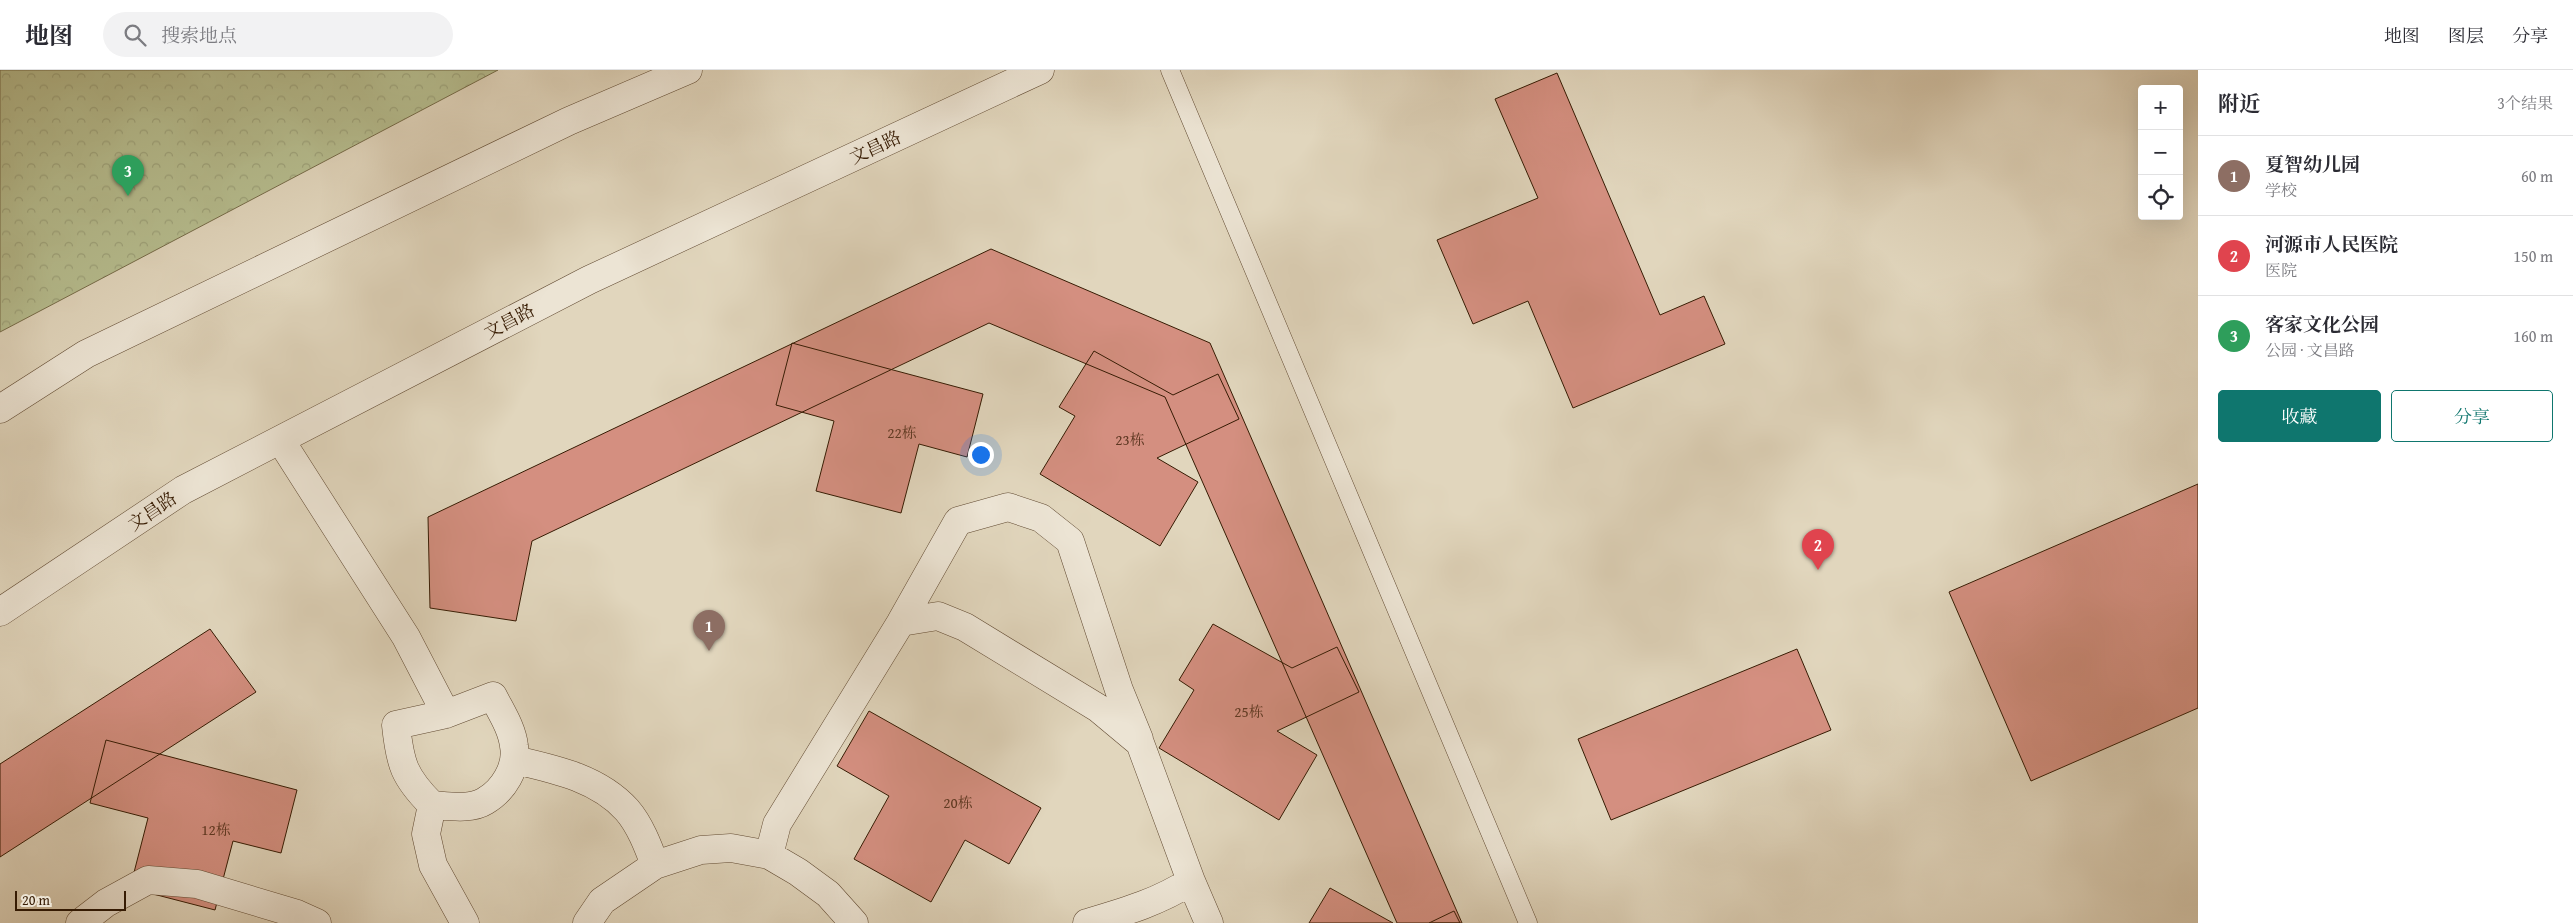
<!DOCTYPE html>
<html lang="zh">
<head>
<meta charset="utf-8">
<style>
  body { margin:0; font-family:"Gentium Book Plus","Noto Serif SC",serif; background:#f2f2f3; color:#2b2b33 }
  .controls { position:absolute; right:15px; top:15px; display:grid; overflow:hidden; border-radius:5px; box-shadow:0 5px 20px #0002 }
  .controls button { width:45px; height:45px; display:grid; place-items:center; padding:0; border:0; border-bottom:1px solid #e1e1e2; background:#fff; color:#2b2b33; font:25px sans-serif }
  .scale { position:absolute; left:15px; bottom:12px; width:111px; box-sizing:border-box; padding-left:5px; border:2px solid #361b03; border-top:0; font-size:14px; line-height:18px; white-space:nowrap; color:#361b03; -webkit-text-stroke:4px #ece4d4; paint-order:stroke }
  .you { position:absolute; left:980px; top:384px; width:18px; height:18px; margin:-12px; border:4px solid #fff; border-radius:50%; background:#1a73e8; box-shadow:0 0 0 8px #1a73e833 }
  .badge { display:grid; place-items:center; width:32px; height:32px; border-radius:50%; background:#0f766e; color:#fff; font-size:16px; font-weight:700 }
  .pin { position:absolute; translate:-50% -41px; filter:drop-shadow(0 1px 2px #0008) }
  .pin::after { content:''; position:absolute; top:26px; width:18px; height:15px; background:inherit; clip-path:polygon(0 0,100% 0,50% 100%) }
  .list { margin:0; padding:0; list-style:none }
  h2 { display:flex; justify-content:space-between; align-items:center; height:65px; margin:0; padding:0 20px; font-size:21px }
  h2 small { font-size:16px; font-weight:400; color:#7c7c81 }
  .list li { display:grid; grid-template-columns:32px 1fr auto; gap:15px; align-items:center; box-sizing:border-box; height:80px; padding:0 20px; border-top:1px solid #e1e1e2 }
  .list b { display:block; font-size:19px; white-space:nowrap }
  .list p { margin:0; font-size:16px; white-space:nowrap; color:#7c7c81 }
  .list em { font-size:16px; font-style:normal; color:#7c7c81 }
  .actions { display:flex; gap:10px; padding:15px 20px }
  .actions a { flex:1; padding:11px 0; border:1px solid #0f766e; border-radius:5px; text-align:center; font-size:18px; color:#0f766e }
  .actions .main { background:#0f766e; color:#fff }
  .icon { flex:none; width:28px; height:28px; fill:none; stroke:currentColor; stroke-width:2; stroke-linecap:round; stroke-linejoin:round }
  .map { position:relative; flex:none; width:2198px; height:853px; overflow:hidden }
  header { display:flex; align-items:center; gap:30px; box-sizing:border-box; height:70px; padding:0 25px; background:#fff; border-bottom:1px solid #e1e1e2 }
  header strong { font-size:24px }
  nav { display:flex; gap:28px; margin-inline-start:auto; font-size:18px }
  .search { width:350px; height:45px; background:#f2f2f3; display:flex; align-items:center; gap:12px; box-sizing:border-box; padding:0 18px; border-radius:28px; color:#7c7c81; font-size:19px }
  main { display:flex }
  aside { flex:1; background:#fff }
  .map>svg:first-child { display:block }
  .forest { fill:url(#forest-crowns); stroke:#766c49 }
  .building { fill:#d48f80; stroke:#361b03 }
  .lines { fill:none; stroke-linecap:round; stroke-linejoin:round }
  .service-casing { stroke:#614a32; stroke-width:19 }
  .minor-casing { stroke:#614a32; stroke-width:29 }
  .tertiary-casing { stroke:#614a32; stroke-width:29 }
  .service { stroke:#ece4d4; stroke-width:18 }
  .minor { stroke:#ece4d4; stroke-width:28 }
  .tertiary { stroke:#ece4d4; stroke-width:28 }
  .labels { text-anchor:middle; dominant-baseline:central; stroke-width:4; stroke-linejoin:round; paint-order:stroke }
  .number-label { font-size:15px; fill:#5e3822 }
  .street-label { font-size:18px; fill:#361b03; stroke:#ece4d4 }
</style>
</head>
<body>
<header>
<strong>地图</strong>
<div class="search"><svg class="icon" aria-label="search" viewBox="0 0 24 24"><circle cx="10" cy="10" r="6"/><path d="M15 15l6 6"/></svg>搜索地点</div>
<nav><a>地图</a><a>图层</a><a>分享</a></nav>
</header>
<main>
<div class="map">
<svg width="2198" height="853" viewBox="0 0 2198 853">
  <defs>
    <pattern id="forest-crowns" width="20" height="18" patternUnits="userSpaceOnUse" patternTransform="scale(1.25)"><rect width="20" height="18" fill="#b6bd8f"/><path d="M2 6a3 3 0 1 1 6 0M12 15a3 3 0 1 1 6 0" fill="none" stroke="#9da27a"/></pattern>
  </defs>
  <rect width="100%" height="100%" fill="#e1d6bd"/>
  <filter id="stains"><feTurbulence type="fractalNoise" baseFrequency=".004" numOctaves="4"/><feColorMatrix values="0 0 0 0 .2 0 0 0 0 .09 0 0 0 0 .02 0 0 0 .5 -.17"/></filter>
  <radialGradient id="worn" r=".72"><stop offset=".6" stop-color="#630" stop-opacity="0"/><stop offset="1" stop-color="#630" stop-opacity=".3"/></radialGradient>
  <path class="forest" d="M0 0H498L0 262Z"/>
  <path class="building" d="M1557 3 1660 245 1704 226 1725 274 1573 338 1528 231 1473 254 1437 170 1538 128 1495 29Z
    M991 179 1210 273 1462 853H1397L1165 327 989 253 532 471 516 551 430 538 428 447Z
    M792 273 983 324 967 387 919 374 901 443 816 421 834 351 776 335Z
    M1094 281 1173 325 1218 304 1239 349 1157 388 1198 412 1160 476 1040 404 1075 346 1059 337Z
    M2198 414V638L2031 711 1949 522Z
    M1213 554 1292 598 1337 577 1359 622 1277 661 1317 685 1279 750 1159 678 1194 620 1179 610Z
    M210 559 256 622 0 787V694Z
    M1797 579 1831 660 1611 750 1578 669Z
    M869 641 1041 738 1009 794 965 770 931 832 854 789 889 726 837 696Z
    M106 670 297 720 281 783 233 771 215 840 130 818 148 748 90 733Z
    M1330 818 1393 853H1309Z
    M1454 841 1460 853H1429Z"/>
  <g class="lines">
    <defs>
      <path id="service" d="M1170 0 1528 853"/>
      <path id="minor" d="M281 371 406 567 446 644
        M901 552 958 451 1008 437 1041 448 1070 471 1119 620 1139 669
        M493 626C501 642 512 658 514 676 518 697 503 721 485 731 471 740 448 736 432 735 404 707 400 694 396 655L446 644Z
        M515 690C554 699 598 708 627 740 640 755 648 776 655 795
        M432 735 426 764 433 795 465 853
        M769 785 777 754 901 552 938 546 965 557 1098 638 1140 673 1191 811C1159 832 1124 842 1087 853
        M1191 811 1209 853
        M80 853 106 833 148 810 197 814 297 844 317 853
        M587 853 602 831 655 795 701 780 731 778 769 785 798 802 828 824 854 853"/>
      <path id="tertiary" d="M0 339 86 284 569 51 688 0
        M0 542 183 420 589 210 1040 0"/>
    </defs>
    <use href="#service" class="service-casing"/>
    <use href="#minor" class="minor-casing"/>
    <use href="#tertiary" class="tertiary-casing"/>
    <use href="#service" class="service"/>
    <use href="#minor" class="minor"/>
    <use href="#tertiary" class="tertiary"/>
  </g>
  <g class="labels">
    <g class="number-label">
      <text x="902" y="362">22栋</text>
      <text x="1130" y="369">23栋</text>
      <text x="1249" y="641">25栋</text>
      <text x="958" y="732">20栋</text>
      <text x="216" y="759">12栋</text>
    </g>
    <g class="street-label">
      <text transform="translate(875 77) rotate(-25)">文昌路</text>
      <text transform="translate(509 251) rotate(-28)">文昌路</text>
      <text transform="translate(152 441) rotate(-34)">文昌路</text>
    </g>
  </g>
  <rect width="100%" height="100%" filter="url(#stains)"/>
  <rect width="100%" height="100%" fill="url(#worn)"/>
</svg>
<div class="controls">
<button>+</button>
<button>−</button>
<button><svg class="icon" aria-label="locate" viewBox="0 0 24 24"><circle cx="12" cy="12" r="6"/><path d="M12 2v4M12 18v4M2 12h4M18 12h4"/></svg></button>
</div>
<div class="scale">20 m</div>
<div class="you"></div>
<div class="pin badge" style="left:709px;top:581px;background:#8d6e63">1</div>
<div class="pin badge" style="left:1818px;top:500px;background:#e0444e">2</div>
<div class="pin badge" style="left:128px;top:126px;background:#2e9e5b">3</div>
</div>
<aside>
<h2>附近<small>3个结果</small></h2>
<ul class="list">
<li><span class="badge" style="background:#8d6e63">1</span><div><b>夏智幼儿园</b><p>学校</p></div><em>60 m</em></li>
<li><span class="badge" style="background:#e0444e">2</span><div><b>河源市人民医院</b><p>医院</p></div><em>150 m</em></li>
<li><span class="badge" style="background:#2e9e5b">3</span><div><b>客家文化公园</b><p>公园 · 文昌路</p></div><em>160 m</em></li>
</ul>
<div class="actions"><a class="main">收藏</a><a>分享</a></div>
</aside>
</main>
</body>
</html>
